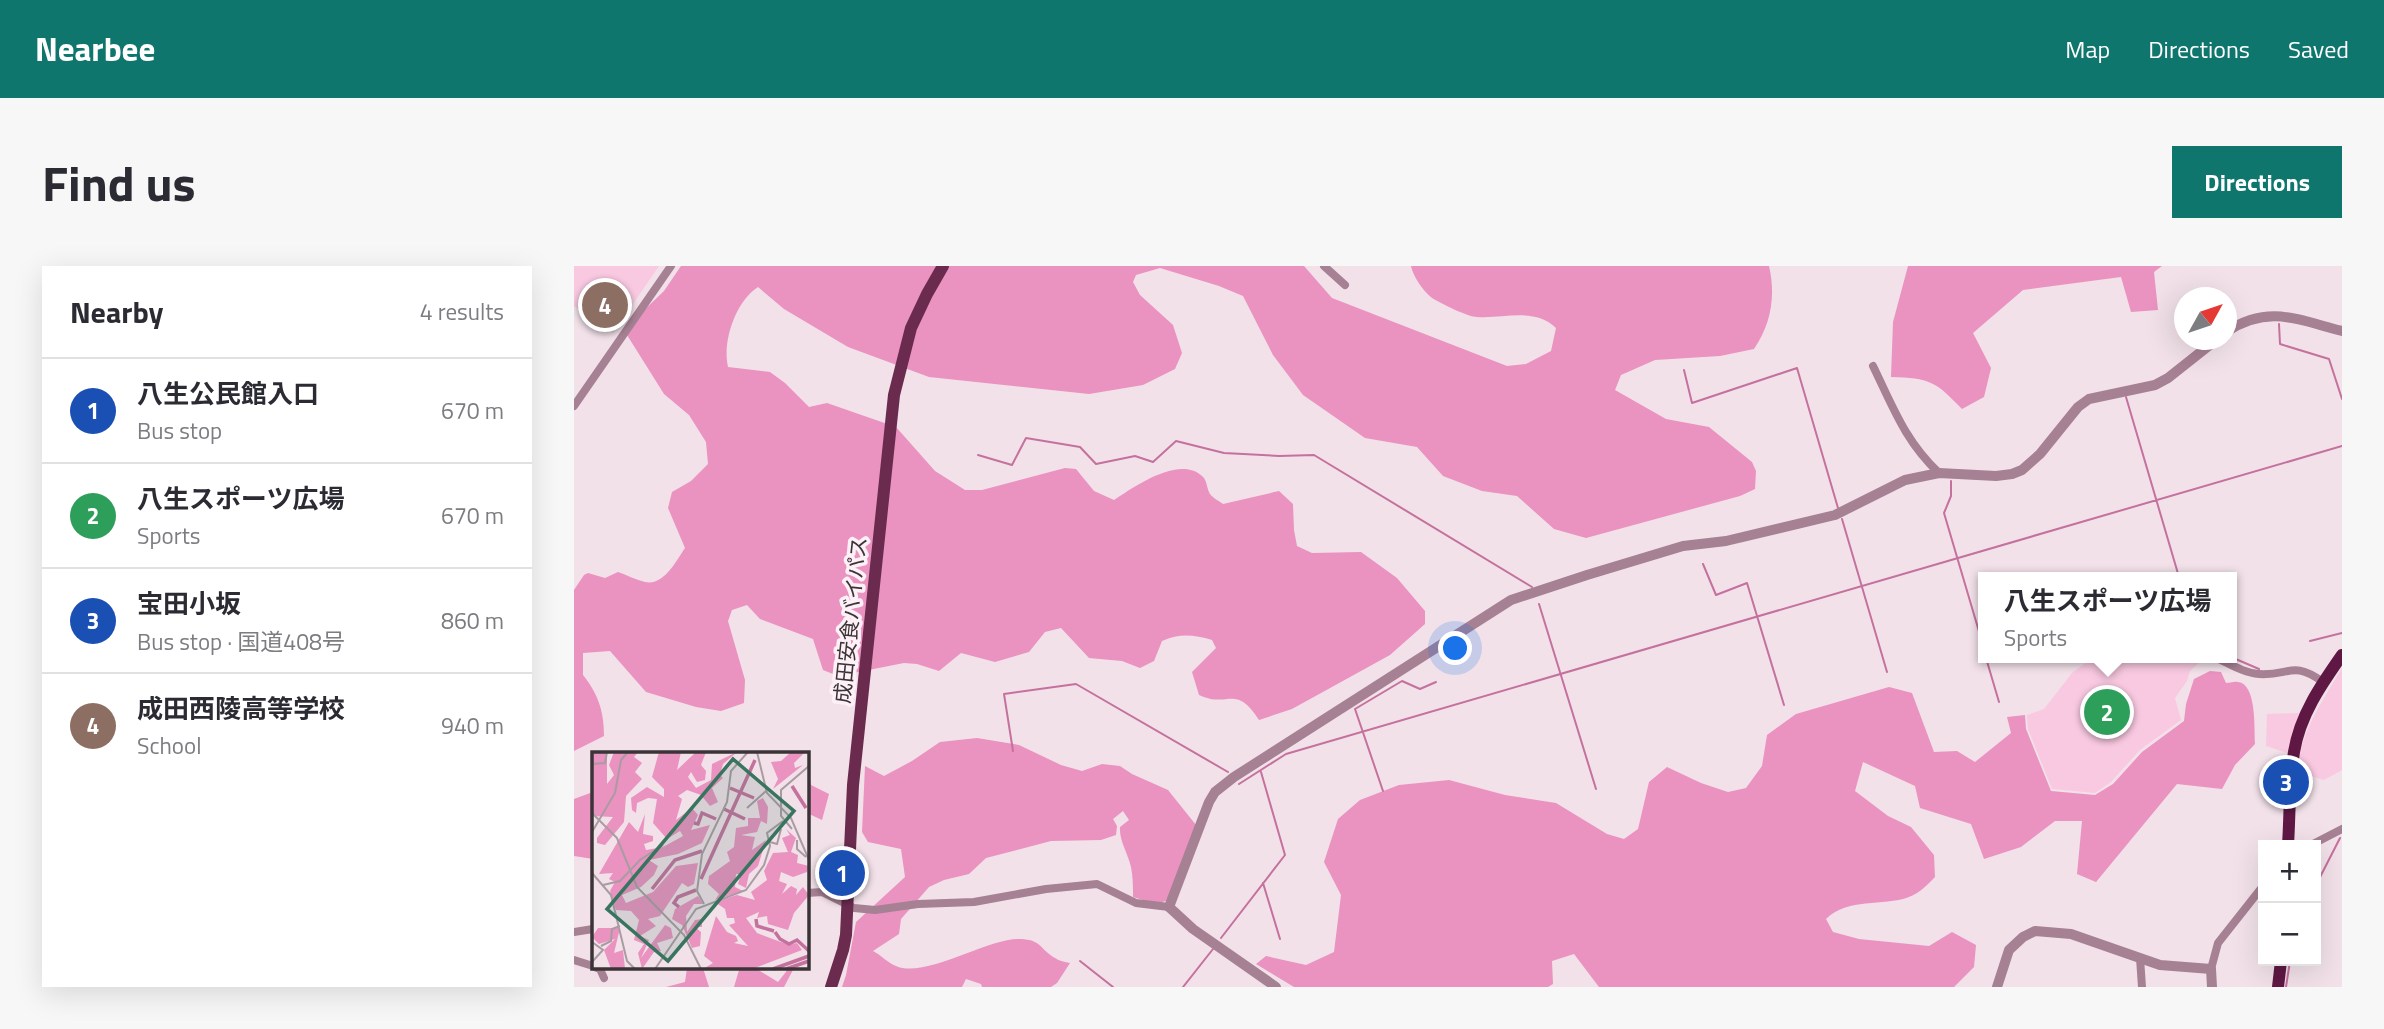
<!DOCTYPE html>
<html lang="en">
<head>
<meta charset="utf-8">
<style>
  body { margin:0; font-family:"Titillium Web","Noto Sans JP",sans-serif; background:#f7f7f7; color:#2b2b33 }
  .controls { position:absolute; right:21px; bottom:21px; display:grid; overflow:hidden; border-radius:0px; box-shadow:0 7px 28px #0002 }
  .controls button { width:63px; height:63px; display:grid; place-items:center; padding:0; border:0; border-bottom:2px solid #e1e1e2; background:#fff; color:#2b2b33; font:35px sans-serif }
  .compass { position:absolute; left:1600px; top:21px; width:63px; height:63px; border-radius:50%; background:#fff; box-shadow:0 7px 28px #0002; rotate:50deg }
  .you { position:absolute; left:882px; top:383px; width:24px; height:24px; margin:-18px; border:5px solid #fff; border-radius:50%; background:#1a73e8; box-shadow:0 0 0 10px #1a73e833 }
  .badge { display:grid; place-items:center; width:46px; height:46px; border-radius:50%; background:#0f766e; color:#fff; font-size:23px; font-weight:700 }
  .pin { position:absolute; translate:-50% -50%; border:4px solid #fff; box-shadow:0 2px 7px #0006 }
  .popup { position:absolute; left:1404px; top:306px; width:259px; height:91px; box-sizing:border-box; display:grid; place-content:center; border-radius:0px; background:#fff; filter:drop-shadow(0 2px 5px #0005); font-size:23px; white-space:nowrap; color:#7c7c81 }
  .popup b { font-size:26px; color:#2b2b33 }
  .popup::after { content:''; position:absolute; left:50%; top:100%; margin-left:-14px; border:14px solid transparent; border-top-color:#fff }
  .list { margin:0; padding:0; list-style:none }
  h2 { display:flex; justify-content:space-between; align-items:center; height:91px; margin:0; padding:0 28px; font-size:30px }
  h2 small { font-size:23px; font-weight:400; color:#7c7c81 }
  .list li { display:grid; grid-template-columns:46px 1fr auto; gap:21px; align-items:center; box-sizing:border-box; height:105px; padding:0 28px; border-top:2px solid #e1e1e2 }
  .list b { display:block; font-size:26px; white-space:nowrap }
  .list p { margin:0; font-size:23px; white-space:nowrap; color:#7c7c81 }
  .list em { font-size:23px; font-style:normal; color:#7c7c81 }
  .map { position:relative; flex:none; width:1768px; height:721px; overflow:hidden; border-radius:0px }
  header { display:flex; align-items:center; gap:42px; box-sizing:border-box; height:98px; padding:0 35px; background:#0f766e; color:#fff }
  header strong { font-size:33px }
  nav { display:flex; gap:38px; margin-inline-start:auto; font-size:24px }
  .intro { display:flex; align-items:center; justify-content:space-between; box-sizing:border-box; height:168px; padding:0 42px }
  h1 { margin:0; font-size:49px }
  .button { padding:18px 32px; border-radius:0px; background:#0f766e; color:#fff; font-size:24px; font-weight:700 }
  main { display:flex; gap:42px; padding:0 42px }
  aside { flex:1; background:#fff; border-radius:0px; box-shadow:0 7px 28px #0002 }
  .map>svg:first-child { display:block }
  .green { fill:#f9c9e1 }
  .forest { fill:#ea92c0 }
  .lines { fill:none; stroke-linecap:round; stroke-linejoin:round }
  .stream { stroke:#c5719e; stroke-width:2 }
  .minor { stroke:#a68093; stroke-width:8 }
  .tertiary { stroke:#a68093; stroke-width:10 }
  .primary { stroke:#6b2b4f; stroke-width:12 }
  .trunk { stroke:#5f1844; stroke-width:12 }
  .labels { text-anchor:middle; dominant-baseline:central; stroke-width:7; stroke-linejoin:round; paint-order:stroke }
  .street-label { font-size:21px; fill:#3a3437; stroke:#fdf0f6 }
  .inset-river { fill:none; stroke:#c5719e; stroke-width:3.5 }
  .inset-road { fill:none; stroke:#a89ca2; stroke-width:2 }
  .view { fill:#38745e; fill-opacity:0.15; stroke:#38745e; stroke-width:3.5 }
  .inset-edge { fill:none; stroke:#3a3437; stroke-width:3.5 }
</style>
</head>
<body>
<header>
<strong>Nearbee</strong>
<nav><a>Map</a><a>Directions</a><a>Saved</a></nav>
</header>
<div class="intro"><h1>Find us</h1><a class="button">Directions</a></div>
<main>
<aside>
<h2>Nearby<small>4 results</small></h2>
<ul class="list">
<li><span class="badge" style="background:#1a4fb4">1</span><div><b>八生公民館入口</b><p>Bus stop</p></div><em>670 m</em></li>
<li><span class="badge" style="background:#2e9e5b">2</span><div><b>八生スポーツ広場</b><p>Sports</p></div><em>670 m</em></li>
<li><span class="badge" style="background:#1a4fb4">3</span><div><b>宝田小坂</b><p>Bus stop · 国道408号</p></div><em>860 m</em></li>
<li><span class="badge" style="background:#8d6e63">4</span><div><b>成田西陵高等学校</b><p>School</p></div><em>940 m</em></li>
</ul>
</aside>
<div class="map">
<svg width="1768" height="721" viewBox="0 0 1768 721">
  <rect width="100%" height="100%" fill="#f2e1e9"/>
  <path class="green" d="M0 0H85L39 67 0 40Z
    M1518 392H1601L1614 394 1617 392H1630L1616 405 1613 415 1601 432 1607 454 1566 484 1537 516 1521 527 1478 523 1454 463 1453 449 1470 443 1498 407Z
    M1768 402V504L1750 514 1726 507C1719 476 1753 428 1768 402Z
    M1725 447 1716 488 1692 480 1693 448Z"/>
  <path class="forest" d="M107 0H730L758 32 933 100 952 98 977 85 982 62C961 41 930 53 903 51 894 51 866 37 858 32 849 25 839 10 837 0H1195C1202 30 1197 58 1180 83L1146 90 1081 94 1047 109 1041 124 1092 153 1135 161 1178 196 1182 205 1181 223 1166 230 1012 272 980 263 943 230 908 225 869 210 843 181 791 172 729 129 699 89 669 30 645 20 586 2 562 9 559 16 566 29 599 59 608 87 601 103 569 119 515 128 355 111 274 81 210 43 184 21C162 35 148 75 154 101L196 106 211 117 235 141 253 137 322 161 361 205 391 224H408L491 202 502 203 520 225 540 234C561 220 608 187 630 212 633 216 633 223 636 228 639 232 645 235 649 238L705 225 719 238 720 264 723 280 738 287 787 286 823 312 851 345V358L816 389 718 443 685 454C661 417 655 443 625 429L618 406 642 382 638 374C620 369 606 367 588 375L580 395 566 402 548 395 515 392 487 362 471 366 455 386 421 396 387 387 365 405 343 398 330 397 264 410 249 404 239 373 186 353 173 339 158 344 154 355 171 414 170 437 147 445 122 441 72 426 36 385 9 387V409C24 428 30 445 30 470L0 485V324L10 309 14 307 31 312 44 306C53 309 62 314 71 316 90 320 102 295 111 282L94 242 98 226 117 215 134 198 132 176 115 149 90 128 53 69 64 50 90 25Z
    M1334 0H1588L1580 6 1584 44 1557 46 1547 11 1449 24 1399 67 1417 102 1410 131 1388 143C1361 115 1356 112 1317 111L1319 56Z
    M1636 405 1647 406 1652 417C1656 417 1660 415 1664 416 1683 418 1680 463 1681 478L1661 499 1648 523 1603 518 1522 616 1503 608 1508 555H1481L1447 581 1410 593 1397 558 1346 542 1341 520 1289 496 1281 525 1314 550 1337 561 1360 589 1361 611C1353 619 1346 627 1335 631 1308 641 1274 631 1252 653L1259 666 1285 673 1355 680 1378 666 1402 679 1400 701 1380 721H1025L1000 688 978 695 979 718 974 721H720L682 698 692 690 732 699 760 686 767 629 750 596 764 553 786 534 825 519 875 514 931 529 982 537 1033 568 1050 573 1064 563 1075 516 1093 501 1127 517 1154 526 1172 522 1188 500 1193 469 1222 448 1315 421 1338 427 1360 486 1383 485 1401 496 1437 467 1433 451 1451 449 1452 463 1477 525 1521 529 1539 518 1568 486 1610 455 1612 438 1620 413Z
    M403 472 445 479 487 499 508 505 528 498 546 500 558 508 594 524 622 559 595 634 582 638 559 631C559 621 559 611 557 601 554 587 545 575 546 561L555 554 549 545 539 553 543 560 542 569 527 574 477 575 412 592 395 608 370 614 355 621 327 653 325 668 299 685C307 689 314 697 322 700 350 713 413 673 444 673 468 673 464 682 481 692 485 695 491 696 496 697L483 717 477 721H408L407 718 392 713 388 721H268L272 709 282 656 331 611 327 583 294 576 288 566 291 500 310 510 338 495 366 476Z
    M233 501 237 519 255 528 248 554 233 547Z
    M19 526V593L0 590V533Z
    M113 702H129L135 721H92L111 716Z
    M181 702 204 716 215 702H220L210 721H160L165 704Z"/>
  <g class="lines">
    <path class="stream" d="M1705 58 1706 78 1755 93 1768 133
      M1110 104 1118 137 1223 102 1264 242
      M1552 131 1605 311
      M404 189 438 199 452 172 506 181 522 198 561 190 579 196 602 175 650 187 705 190 740 189 958 321
      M1377 215V230L1370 247 1409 379
      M1268 253 1313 406
      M1129 298 1142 329 1173 317 1210 439
      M965 338 1022 523
      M1736 375 1768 367
      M1657 391 1685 403
      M1412 392 1425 436
      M439 485 430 428 502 418 654 506
      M665 518 712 488 1768 180
      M809 525 781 443 828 415 846 423 862 416
      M689 617 706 673
      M1742 619 1766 572
      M647 672 711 589 687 506
      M506 695 539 721
      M609 721 639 683
      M1712 721 1716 695"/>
    <path class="minor" d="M750 0 771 19
      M1299 100C1319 141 1331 175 1365 207
      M0 140 97 0
      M1643 392C1656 398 1670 407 1685 408 1716 410 1718 394 1749 416
      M1737 579 1768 563
      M233 627 248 626 280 642 301 644 344 638 400 636 472 623 523 618 562 637 595 641
      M0 666 19 663
      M1566 692 1568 721
      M0 694 19 700
      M23 702 26 703 30 712
      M1637 703 1644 677 1689 620"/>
    <path class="tertiary" d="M1652 66C1695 38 1724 54 1768 65
      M702 721 619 663 595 641 635 536 641 526 660 511 937 334 1013 309 1109 280 1152 275 1261 249 1331 214 1365 207 1422 210 1438 208 1448 204 1466 188 1504 141 1515 133 1581 119 1594 112 1642 74
      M1423 721 1435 684 1449 671 1461 665 1497 668 1586 699 1637 703 1638 721"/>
    <path class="primary" d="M257 721 269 684 272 669 279 519 320 129 337 62 353 28 369 0"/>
    <path class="trunk" d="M1714 579C1716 549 1715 517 1720 486 1726 449 1747 419 1768 389
      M1704 721 1707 695"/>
  </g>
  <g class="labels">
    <g class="street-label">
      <text transform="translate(276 354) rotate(-84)">成田安食バイパス</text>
    </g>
  </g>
  <g transform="translate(18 486)">
    <rect width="217" height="217" fill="#f2e1e9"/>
    <path d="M0 0H15V32L22 23 17 13 22 0H46L42 5 50 11 43 20 50 27 34 44 32 70 13 93 5 91V86L21 65 0 64ZM67 0H89L85 18 104 0H114L109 13 114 19 113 28 105 30 99 20 96 25 104 36 119 28 120 12 145 0 131 12 128 23 131 26 120 36 126 50 118 54 109 43 95 38 86 44 90 47 84 68 100 56 106 63 99 78 118 73 110 91 86 102 57 108 66 114 62 123 49 135 30 143 34 151 61 140 84 114 106 111 102 132 96 135 90 131 68 164 56 167 64 174 48 184 57 188 49 206 73 173 79 176 81 186 65 191 69 199 62 200 50 217 46 201 52 192 42 188 47 168 39 159 24 158 18 139 23 130 17 127 21 121 7 122 37 70 46 80 53 62 51 82 61 84V89L52 92 54 98 71 95 91 84 88 79 75 87 61 71 65 47 56 46 45 51 44 61 40 58 39 46 55 35 72 45V37L60 25ZM199 0H213L202 11 203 16 211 13 181 37 186 27 179 10 189 9ZM171 46 176 55 175 72 169 69 165 80 149 83 163 85 160 98 174 88 166 114 157 122 154 136 146 132 149 122H144L143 135 151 139 123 148 127 142 116 132 117 124 138 109 135 100 142 95 144 76 156 74V66H168L165 49ZM194 77 204 86 199 100 206 103 205 111 217 114 215 120 201 125 189 120 187 129 195 132 190 142 199 134 205 137 204 143 211 135 217 143 202 161 196 178 176 172 175 164 165 166 167 160 154 166 165 181 197 193 205 191 210 198 160 217H111L121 211 112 204 124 164 135 180 144 184 146 189 142 191 156 194 137 173 143 171 142 166H135L133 157 123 150 145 143 163 148 159 140 175 128 172 119 181 101 196 100 190 86 198 83ZM106 144 111 152H102L94 164 95 180 103 168 110 167V175H103L109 180 108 194 100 196 90 173 80 167 83 157ZM6 176H28L22 201 31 198 33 217H19L12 198 23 187 7 192 0 185Z" fill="#ea92c0"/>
    <path class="inset-river" d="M200 34 214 56M138 36 162 46M132 57 153 67M102 71 106 72 110 61 124 67M109 127 163 8M60 137 83 108 110 99M87 155 82 151 86 145 104 138M164 167 165 174 182 179M183 180 188 187 197 192 205 188 217 199M181 217 217 204M194 217 217 209"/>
    <path class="inset-road" d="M165 0 175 41 199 66 217 108M0 12 13 11 15 0M155 56 174 39M0 61 25 86 45 135 92 183 109 217M200 77 189 64V38L217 14M0 80 23 41 29 8 36 0M205 88V97L214 105M178 90 185 92 189 77M0 121 19 143 35 209 43 217M11 133 28 129 48 108 71 93M112 152 105 139 110 102 135 50 139 19 156 0M0 190 11 198 0 210M9 194 19 189 20 177 28 174M63 217 104 157 154 138 172 113 178 94 175 81 191 69"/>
    <path class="view" d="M141 7 202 59 76 209 15 157Z"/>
    <rect width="217" height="217" class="inset-edge"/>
  </g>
</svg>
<div class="controls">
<button>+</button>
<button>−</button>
</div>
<svg class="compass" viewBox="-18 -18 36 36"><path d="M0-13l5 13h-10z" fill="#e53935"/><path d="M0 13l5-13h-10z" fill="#7c7c81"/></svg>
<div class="you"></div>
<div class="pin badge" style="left:268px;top:607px;background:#1a4fb4">1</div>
<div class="pin badge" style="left:1533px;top:446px;background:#2e9e5b">2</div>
<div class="popup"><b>八生スポーツ広場</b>Sports</div>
<div class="pin badge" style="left:1712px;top:516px;background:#1a4fb4">3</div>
<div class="pin badge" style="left:31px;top:39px;background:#8d6e63">4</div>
</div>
</main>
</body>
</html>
